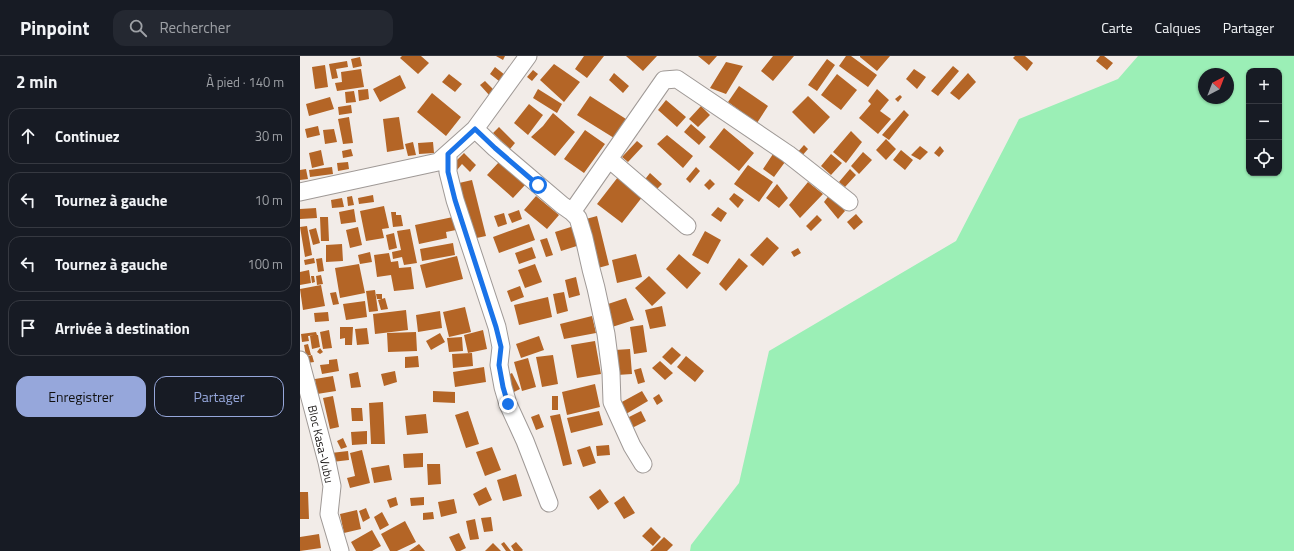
<!DOCTYPE html>
<html lang="fr">
<head>
<meta charset="utf-8">
<style>
  body { margin:0; font-family:"Titillium Web",sans-serif; background:#242831; color:#f1f3f6 }
  .controls { position:absolute; right:12px; top:12px; display:grid; overflow:hidden; border-radius:8px; box-shadow:0 1px 3px #0004 }
  .controls button { width:36px; height:36px; display:grid; place-items:center; padding:0; border:0; border-bottom:1px solid #363941; background:#171b24; color:#f1f3f6; font:20px sans-serif }
  .compass { position:absolute; left:898px; top:12px; width:36px; height:36px; border-radius:50%; background:#171b24; box-shadow:0 1px 3px #0004; rotate:42deg }
  .stop { position:absolute; width:12px; height:12px; margin:-9px; border:3px solid #1a73e8; border-radius:50%; background:#fff }
  .stop.end { background:#1a73e8; border-color:#fff; box-shadow:0 1px 4px #0008 }
  .list { margin:0; padding:0; list-style:none }
  h2 { display:flex; justify-content:space-between; align-items:center; height:52px; margin:0; padding:0 16px; font-size:17px }
  h2 small { font-size:13px; font-weight:400; color:#9ea1a6 }
  .list li { display:grid; grid-template-columns:26px 1fr auto; gap:12px; align-items:center; box-sizing:border-box; height:56px; margin:0 8px 8px; padding:0 8px; border:1px solid #363941; border-radius:12px }
  .list b { display:block; font-size:15px; white-space:nowrap }
  .list em { font-size:13px; font-style:normal; color:#9ea1a6 }
  .actions { display:flex; gap:8px; padding:12px 16px }
  .actions a { flex:1; padding:9px 0; border:1px solid #96a7db; border-radius:12px; text-align:center; font-size:14px; color:#96a7db }
  .actions .main { background:#96a7db; color:#111 }
  .icon { flex:none; width:22px; height:22px; fill:none; stroke:currentColor; stroke-width:2; stroke-linecap:round; stroke-linejoin:round }
  .map { position:relative; flex:none; width:994px; height:495px; overflow:hidden }
  header { display:flex; align-items:center; gap:24px; box-sizing:border-box; height:56px; padding:0 20px; background:#171b24; border-bottom:1px solid #363941 }
  header strong { font-size:19px }
  nav { display:flex; gap:22px; margin-inline-start:auto; font-size:14px }
  .search { width:280px; height:36px; background:#242831; display:flex; align-items:center; gap:10px; box-sizing:border-box; padding:0 14px; border-radius:12px; color:#9ea1a6; font-size:15px }
  main { display:flex }
  aside { flex:1; background:#171b24 }
  .map>svg:first-child { display:block }
  .green { fill:#9befb6; fill-rule:evenodd }
  .building { fill:#b46526 }
  .lines { fill:none; stroke-linecap:round; stroke-linejoin:round }
  .minor-casing { stroke:#9f9996; stroke-width:19 }
  .minor { stroke:#fff; stroke-width:17 }
  .route { stroke:#1a73e8; stroke-width:5 }
  .labels { text-anchor:middle; dominant-baseline:central; stroke-width:3.5; stroke-linejoin:round; paint-order:stroke }
  .street-label { font-size:12px; fill:#181514; stroke:#fff }
</style>
</head>
<body>
<header>
<strong>Pinpoint</strong>
<div class="search"><svg class="icon" aria-label="search" viewBox="0 0 24 24"><circle cx="10" cy="10" r="6"/><path d="M15 15l6 6"/></svg>Rechercher</div>
<nav><a>Carte</a><a>Calques</a><a>Partager</a></nav>
</header>
<main>
<aside>
<h2>2 min<small>À pied · 140 m</small></h2>
<ul class="list">
<li><svg class="icon" aria-label="ahead" viewBox="0 0 24 24"><path d="M12 20V5M6 11l6-6 6 6"/></svg><div><b>Continuez</b></div><em>30 m</em></li>
<li><svg class="icon" aria-label="left" viewBox="0 0 24 24"><path d="M17 20v-9H6M10 6l-5 5 5 5"/></svg><div><b>Tournez à gauche</b></div><em>10 m</em></li>
<li><svg class="icon" aria-label="left" viewBox="0 0 24 24"><path d="M17 20v-9H6M10 6l-5 5 5 5"/></svg><div><b>Tournez à gauche</b></div><em>100 m</em></li>
<li><svg class="icon" aria-label="arrive" viewBox="0 0 24 24"><path d="M6 21V4h12l-3 4 3 4H6"/></svg><div><b>Arrivée à destination</b></div></li>
</ul>
<div class="actions"><a class="main">Enregistrer</a><a>Partager</a></div>
</aside>
<div class="map">
<svg width="994" height="495" viewBox="0 0 994 495">
  <rect width="100%" height="100%" fill="#f2ece8"/>
  <path class="green" d="M838 0H994V495H390L391 489 439 427 469 295 656 185 719 63 818 23ZM949 15H979V117H949ZM904 18H928V42H904Z"/>
  <path class="building" d="M102 0H121L129 7 118 18 100 2Z
    M196 0H205L203 4Z
    M284 0H304L287 22 275 13Z
    M326 0H357L343 15Z
    M398 0H417L409 9Z
    M473 0H494L473 25 461 15Z
    M546 0H551L577 19 568 31 539 10Z
    M560 0H590L577 15 560 1Z
    M715 0H725L733 7 727 15 713 2Z
    M800 0H804L813 7 807 14 796 5Z
    M60 1 62 10 53 12 51 3Z
    M527 3 535 9 517 35 508 29Z
    M47 5 48 11 36 13 38 22 32 23 29 8Z
    M426 6 443 10 426 38 410 32Z
    M254 8 280 26 264 46 240 24Z
    M25 9 28 31 15 33 12 11Z
    M653 10 659 15 638 40 631 35Z
    M195 11 205 19 199 25 190 18Z
    M61 13 64 31 37 35 35 27 42 26 41 16Z
    M614 13 626 21 617 33 606 23Z
    M233 14 238 18 232 25 227 21Z
    M314 17 329 30 323 37 309 24Z
    M668 17 676 26 659 44 650 37Z
    M149 18 162 28 155 36 142 26Z
    M537 18 557 34 541 54 521 39Z
    M100 19 106 32 80 46 73 33Z
    M185 25 195 35 190 40 180 29Z
    M439 30 468 50 457 67 428 46Z
    M68 33 69 43 59 45 58 34Z
    M238 33 262 48 257 57 233 42Z
    M577 33 589 44 580 55 591 63 578 78 559 62 571 48 568 45Z
    M54 35 56 46 46 47 45 36Z
    M132 37 161 61 146 80 117 56Z
    M600 39 602 41 598 46 595 43Z
    M290 40 326 63 314 82 277 59Z
    M508 40 530 61 514 78 492 56Z
    M30 41 34 53 9 60 6 48Z
    M366 44 386 61 377 71 358 54Z
    M229 48 243 59 228 79 214 67Z
    M51 49 52 57 39 59 38 51Z
    M401 50 410 59 398 71 389 63Z
    M604 54 609 59 589 84 582 79Z
    M253 57 275 76 255 100 231 81 243 70Z
    M49 61 53 87 43 88 38 63Z
    M99 61 104 93 87 96 83 63Z
    M391 68 406 81 399 89 384 76Z
    M18 70 20 79 7 82 5 73Z
    M199 71 215 87 210 93 193 77Z
    M424 72 454 97 439 115 409 91Z
    M34 73 37 86 25 88 23 74Z
    M285 74 305 88 284 117 264 103Z
    M551 75 562 86 546 107 533 96Z
    M367 79 393 100 383 112 357 88Z
    M586 83 596 93 586 104 576 94Z
    M337 85 343 90 328 106 322 101Z
    M113 86 116 99 108 100 105 88Z
    M133 86 134 97 119 98 118 87Z
    M504 89 508 93 501 101 497 97Z
    M620 90 628 96 620 104 611 99Z
    M640 90 644 95 639 101 634 97Z
    M51 93 53 100 43 102 42 95Z
    M21 94 24 109 12 112 9 97Z
    M601 94 613 104 605 114 593 104Z
    M563 96 572 104 559 118 551 110Z
    M164 97 176 109 170 116 162 108 157 114 152 109Z
    M473 98 485 106 474 121 463 113Z
    M531 98 542 107 531 119 521 110Z
    M48 106 49 113 38 115 37 107Z
    M199 106 225 129 213 142 187 119Z
    M448 109 473 126 459 146 434 128Z
    M32 111 33 118 10 121 9 114Z
    M396 111 400 115 390 127 386 123Z
    M6 113 8 123 0 124V114Z
    M550 113 556 119 545 131 539 126Z
    M350 117 362 128 353 137 342 127Z
    M318 121 343 140 322 167 297 148Z
    M410 123 415 128 409 134 404 129Z
    M172 124 186 180 172 183 159 127Z
    M508 126 523 138 500 162 489 149Z
    M477 128 488 142 479 152 466 142Z
    M434 137 444 144 438 152 429 143Z
    M530 138 545 155 538 163 524 146Z
    M73 139 74 146 59 148 58 142Z
    M52 140 54 149 48 150 47 141Z
    M236 140 259 159 247 173 224 154Z
    M42 142 44 151 32 152 31 144Z
    M84 150 89 172 82 173 84 182 66 185 60 155Z
    M418 151 427 157 421 166 411 159Z
    M16 152 17 162 0 163V153Z
    M54 153 56 166 41 168 39 156Z
    M219 154 222 163 212 167 208 158Z
    M91 156H96V159H101L103 170 93 171Z
    M204 157 207 168 198 171 194 160Z
    M556 158 563 166 554 174 547 166Z
    M517 159 522 164 511 175 506 170Z
    M297 160 309 209 298 212 286 163Z
    M20 161H28L29 185H21Z
    M153 161 156 174 146 176 147 182 119 188 115 169Z
    M229 168 235 184 199 197 193 181Z
    M7 170 12 199 5 201 0 171Z
    M274 170 280 189 261 195 255 176Z
    M58 171 62 189 50 192 46 174Z
    M16 172 20 187 13 189 9 174Z
    M110 173 117 207 104 209 102 201 93 203 92 196 101 194 97 175Z
    M405 175 421 184 408 208 392 199Z
    M94 177 97 192 89 194 86 179Z
    M467 181 479 192 463 210 450 199Z
    M247 182 253 199 246 201 240 184Z
    M153 187 155 199 122 205 120 193Z
    M42 188 43 205 26 206V189Z
    M232 191 236 202 219 208 215 197Z
    M498 192 501 197 494 201 491 196Z
    M70 196 72 206 60 208 58 199Z
    M89 197 91 206 98 205 99 212 111 211 114 233 94 235 91 219 77 221 74 199Z
    M336 198 342 221 317 227 312 204Z
    M379 198 401 217 387 233 366 213Z
    M157 200 163 223 126 232 120 209Z
    M14 202 15 207 5 209 4 204Z
    M22 202 24 215 18 216 16 203Z
    M439 202 448 210 426 235 419 228Z
    M59 208 65 237 40 242 35 212Z
    M235 208 242 226 225 232 218 214Z
    M9 214 11 227 0 229V216Z
    M21 219 23 228 17 229 16 220Z
    M11 220H14L15 226 12 227Z
    M349 220 366 237 352 250 335 232Z
    M276 221 280 239 269 242 265 224Z
    M21 229 25 250 3 254 0 233Z
    M220 230 224 241 211 246 207 235Z
    M75 234 78 255 69 256 66 235Z
    M36 236 39 248 33 249 30 237Z
    M264 236 268 255 257 258 253 238Z
    M76 238H82V243H77Z
    M248 241 252 261 219 269 214 249Z
    M85 242 88 253 81 254 78 244Z
    M326 242 334 264 312 271 305 249Z
    M65 245 67 261 46 264 43 248Z
    M362 250 366 270 350 273 345 254Z
    M165 251 171 276 149 281 143 256Z
    M106 254 108 274 75 278 73 258Z
    M140 255 142 272 118 276 116 259Z
    M28 256 29 265 15 266 14 257Z
    M292 260 296 277 264 283 260 268Z
    M343 269 347 296 334 298 330 271Z
    M40 271H53L52 289H45V282L40 283Z
    M67 272 69 288 57 289 55 273Z
    M29 274 32 292 23 293 20 276Z
    M183 274 187 293 168 297 164 279Z
    M16 276 17 279 8 280 9 285 2 286 1 278Z
    M116 276 117 295 88 296 87 277Z
    M140 277 145 286 131 294 126 285Z
    M16 279H18L20 291 12 293 10 280Z
    M239 280 244 294 221 302 216 288Z
    M162 281 163 295 149 296 147 282Z
    M295 285 301 318 277 322 271 289Z
    M8 288 11 299 6 300 4 289Z
    M372 291 381 299 371 309 362 301Z
    M20 292 23 296 20 298 17 296Z
    M330 293 332 318 317 319 315 294Z
    M172 297 173 310 153 312 152 298Z
    M12 299 14 306 7 307 6 301Z
    M253 299 258 328 242 331 236 301Z
    M118 300 119 311 105 312V301Z
    M386 300 404 315 395 326 377 311Z
    M228 302 236 331 222 335 214 306Z
    M37 303 39 315 22 318 20 309 29 308V304Z
    M360 305 373 317 365 324 352 312Z
    M184 311 186 326 155 331 153 316Z
    M341 312 345 326 338 328 334 314Z
    M95 315 97 326 84 330 81 318Z
    M58 316 61 331 51 332 49 318Z
    M212 317 220 333 210 338 202 322Z
    M33 320 36 335 17 338 15 323Z
    M295 328 300 351 267 359 262 336Z
    M133 335 155 336V347L133 346Z
    M342 335 348 345 326 358 320 347Z
    M359 338 363 345 357 349 353 342Z
    M33 340 39 371 30 373 23 342Z
    M252 340H258V354H252Z
    M83 346 85 388H71L69 347Z
    M51 352H62L63 365H52Z
    M168 355 179 388 166 392 155 359Z
    M299 355 303 369 271 377 267 362Z
    M341 355 346 365 328 374 323 364Z
    M126 358 128 377 107 379 105 360Z
    M239 358 244 371 236 374 231 361Z
    M260 358 272 408 263 410 250 360Z
    M67 375V388L52 389 51 376Z
    M43 382 47 391 41 393 37 385Z
    M309 389 310 399 297 400 296 390Z
    M290 390 296 407 283 411 277 394Z
    M192 391 201 414 185 420 176 396Z
    M62 394 70 427 50 432 47 422 55 420 50 397Z
    M48 395 49 404 32 406 31 397Z
    M123 397V411L104 412 103 398Z
    M127 408H140L141 428 128 429Z
    M89 409 92 424 74 427 71 412Z
    M216 418 222 440 203 445 197 424Z
    M186 431 192 444 179 450 173 438Z
    M300 433 309 446 298 454 289 441Z
    M0 436H8L9 463H0Z
    M324 440 335 457 324 463 314 447Z
    M96 441 98 449 90 452 87 444Z
    M124 441V449L111 450 110 442Z
    M154 443 157 457 141 461 138 446Z
    M66 452 70 462 63 466 59 455Z
    M57 454 61 473 44 477 40 458Z
    M82 456 89 469 80 474 74 461Z
    M133 456 134 463 123 464V457Z
    M191 461 193 475 184 476 181 462Z
    M175 463 179 483 170 484 166 465Z
    M105 465 116 486 97 495H90L81 478Z
    M351 471 361 481 353 490 342 480Z
    M72 474 81 490 72 495H56L51 486Z
    M159 477 166 492 160 495H156L149 481Z
    M19 478 21 492 0 495V481Z
    M364 481 373 489 367 495H350Z
    M204 486 211 495H206L201 488Z
    M216 486 223 494 222 495H214L211 490Z
    M193 487 201 495H185Z
    M119 488 125 495H109Z"/>
  <g class="lines">
    <defs>
      <path id="minor" d="M175 73 195 92 262 149 272 156 278 162 284 182 291 213 296 232 306 278 311 317 312 346 332 390 343 408
        M148 98V116L155 144 197 271 201 291 199 309 203 331 208 348 225 385 249 447
        M309 103 387 170
        M0 136 138 106 175 73 228 0
        M272 156 364 24 377 23 488 98 549 146
        M0 304 27 406 32 430 29 458 40 495"/>
    </defs>
    <use href="#minor" class="minor-casing"/>
    <use href="#minor" class="minor"/>
  </g>
  <g class="lines">
    <path class="route" d="M208 348 203 331 199 309 201 291 196 271 155 144 148 116V98L175 73 195 92 238 129"/>
  </g>
  <g class="labels">
    <g class="street-label">
      <text transform="translate(21 388) rotate(77)">Bloc Kasa-Vubu</text>
    </g>
  </g>
</svg>
<div class="controls">
<button>+</button>
<button>−</button>
<button><svg class="icon" aria-label="locate" viewBox="0 0 24 24"><circle cx="12" cy="12" r="6"/><path d="M12 2v4M12 18v4M2 12h4M18 12h4"/></svg></button>
</div>
<svg class="compass" viewBox="-18 -18 36 36"><path d="M0-13l5 13h-10z" fill="#e53935"/><path d="M0 13l5-13h-10z" fill="#9ea1a6"/></svg>
<div class="stop" style="left:238px;top:129px"></div>
<div class="stop end" style="left:208px;top:348px"></div>
</div>
</main>
</body>
</html>
